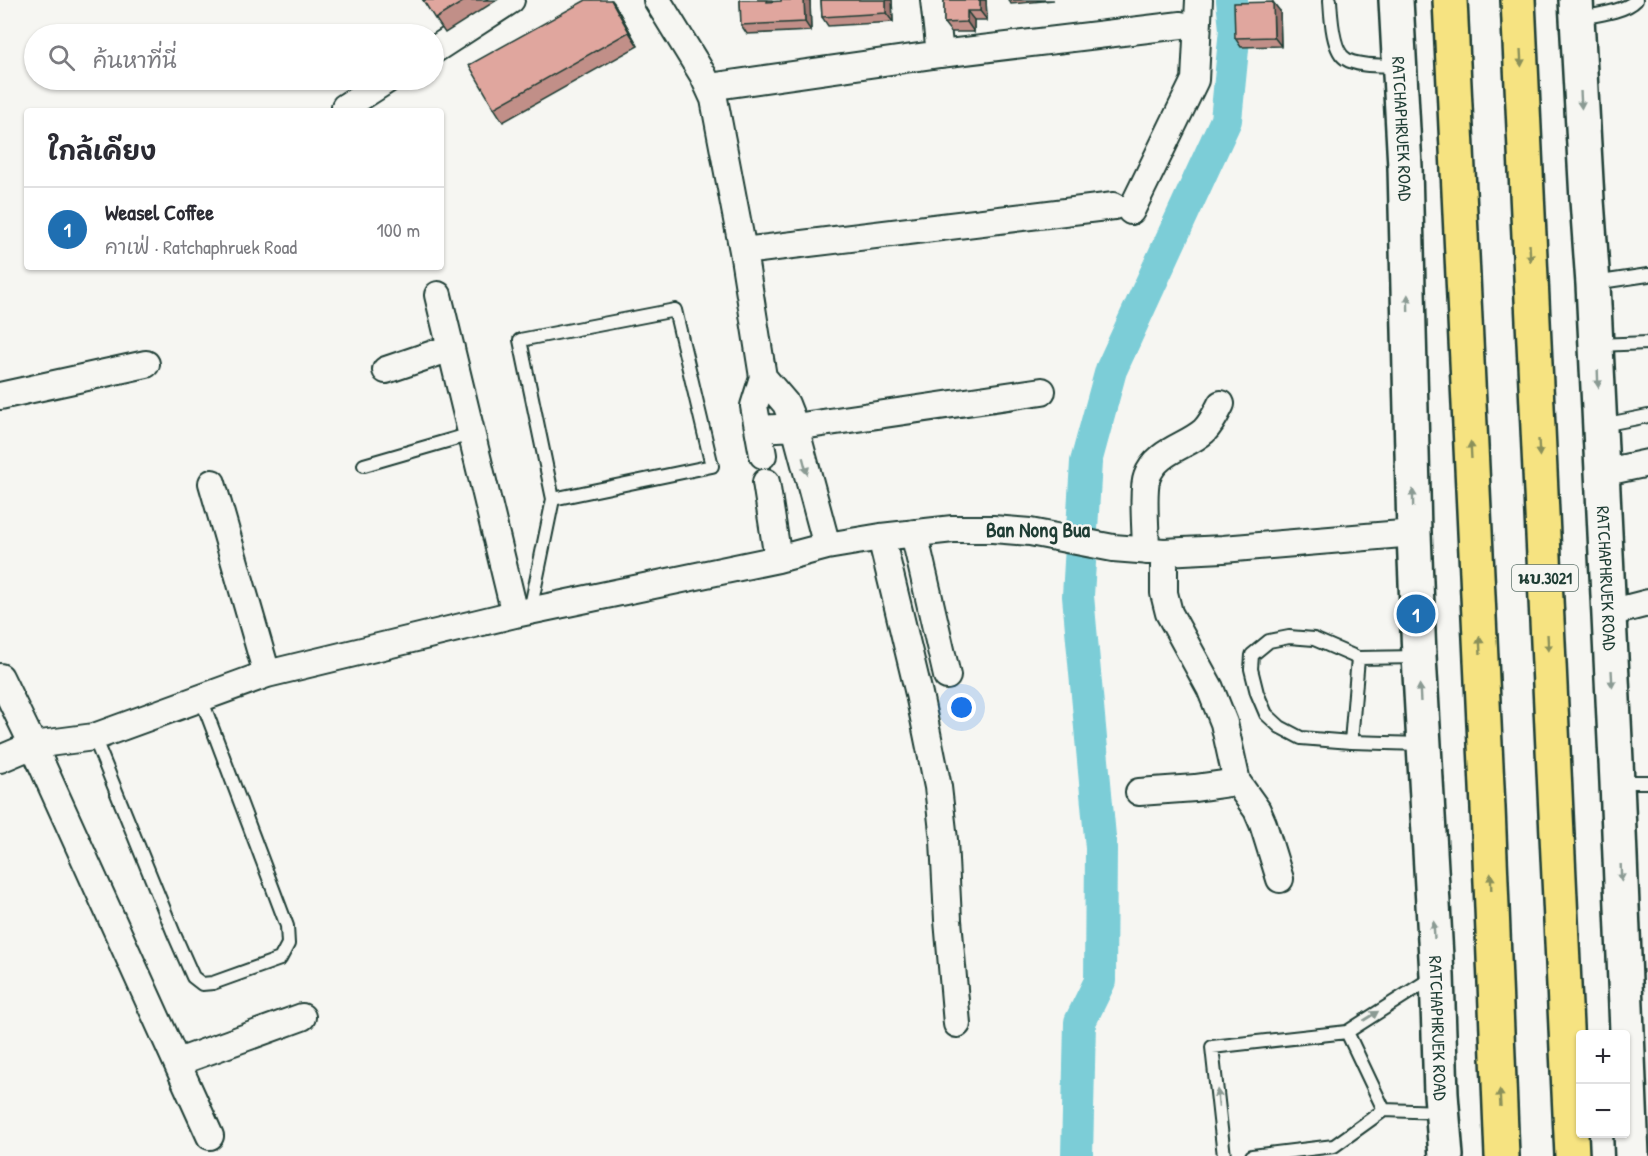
<!DOCTYPE html>
<html lang="th">
<head>
<meta charset="utf-8">
<style>
  body { margin:0; font-family:"Patrick Hand","Playpen Sans Thai",sans-serif; background:#f2f2f3; color:#2b2b33 }
  .controls { position:absolute; right:18px; bottom:18px; display:grid; overflow:hidden; border-radius:6px; box-shadow:0 2px 4px #0004 }
  .controls button { width:54px; height:54px; display:grid; place-items:center; padding:0; border:0; border-bottom:2px solid #e1e1e2; background:#fff; color:#2b2b33; font:30px sans-serif }
  .you { position:absolute; left:962px; top:708px; width:21px; height:21px; margin:-15px; border:4px solid #fff; border-radius:50%; background:#1a73e8; box-shadow:0 0 0 9px #1a73e833 }
  .badge { display:grid; place-items:center; width:39px; height:39px; border-radius:50%; background:#1f6fb2; color:#fff; font-size:20px; font-weight:700 }
  .pin { position:absolute; translate:-50% -50%; border:3px solid #fff; box-shadow:0 2px 6px #0006 }
  .list { margin:0; padding:0; list-style:none }
  h2 { display:flex; justify-content:space-between; align-items:center; height:78px; margin:0; padding:0 24px; font-size:26px }
  h2 small { font-size:20px; font-weight:400; color:#7c7c81 }
  .list li { display:grid; grid-template-columns:39px 1fr auto; gap:18px; align-items:center; box-sizing:border-box; height:84px; padding:0 24px; border-top:2px solid #e1e1e2 }
  .list b { display:block; font-size:22px; white-space:nowrap }
  .list p { margin:0; font-size:20px; white-space:nowrap; color:#7c7c81 }
  .list em { font-size:20px; font-style:normal; color:#7c7c81 }
  .icon { flex:none; width:33px; height:33px; fill:none; stroke:currentColor; stroke-width:2; stroke-linecap:round; stroke-linejoin:round }
  .map { position:relative; flex:none; width:1648px; height:1156px; overflow:hidden }
  .search { position:absolute; background:#fff; box-shadow:0 2px 4px #0004; left:24px; top:24px; width:420px; height:66px; display:flex; align-items:center; gap:15px; box-sizing:border-box; padding:0 21px; border-radius:33px; color:#7c7c81; font-size:22px }
  .panel { position:absolute; background:#fff; box-shadow:0 2px 4px #0004; left:24px; top:108px; width:420px; height:162px; border-radius:6px }
  .map>svg:first-child { display:block }
  .lines { fill:none; stroke-linecap:round; stroke-linejoin:round }
  .canal { stroke:#7ccdd7; stroke-width:32 }
  .lane-casing { stroke:#1f3d34; stroke-width:16 }
  .street-casing { stroke:#1f3d34; stroke-width:30 }
  .secondary-casing { stroke:#1f3d34; stroke-width:38 }
  .primary-casing { stroke:#1f3d34; stroke-width:38 }
  .lane { stroke:#f6f6f2; stroke-width:12 }
  .street { stroke:#f6f6f2; stroke-width:26 }
  .secondary { stroke:#f6f6f2; stroke-width:33 }
  .primary { stroke:#f6e381; stroke-width:33 }
  .wall { fill:#c18f88; stroke:#1f3d34; stroke-width:1.5 }
  .shaded-wall { fill:#9d746f; stroke:#1f3d34; stroke-width:1.5 }
  .building { fill:#e0a69e; stroke:#1f3d34; stroke-width:1.5 }
  .oneway { fill:#8a905a }
  .oneway2 { fill:#8a9a93 }
  .labels { text-anchor:middle; dominant-baseline:central; stroke-width:4.5; stroke-linejoin:round; paint-order:stroke }
  .shield { fill:#f6f6f2; stroke:#60746d; stroke-width:1.5 }
  .shield-label { font-size:16px; font-weight:bold; fill:#1f3d34 }
  .street-label { font-size:18px; fill:#1f3d34; stroke:#f6f6f2 }
  .quarter-label { font-size:21px; font-weight:bold; fill:#1f3d34; stroke:#f6f6f2 }
</style>
</head>
<body>
<div class="map">
<svg width="1648" height="1156" viewBox="0 0 1648 1156">
  <rect width="100%" height="100%" fill="#f6f6f2"/>
  <filter id="ink" filterUnits="userSpaceOnUse"><feTurbulence type="fractalNoise" baseFrequency=".0167" numOctaves="2"/><feDisplacementMap in="SourceGraphic" scale="12" xChannelSelector="R" yChannelSelector="G"/><feConvolveMatrix kernelMatrix="1 2 1 2 8 2 1 2 1" color-interpolation-filters="sRGB"/></filter>
  <g filter="url(#ink)">
    <g class="lines">
      <path class="canal" d="M1077 1156 1080 1022 1100 981 1101 848 1078 596 1086 462 1111 370 1226 120 1235 29 1232 0"/>
      <defs>
        <path id="lane" d="M1330 0C1331 15 1332 51 1346 59 1357 67 1385 65 1398 66
          M1578 18C1594 15 1625 12 1636 0
          M1594 283 1648 275
          M1597 345 1648 343
          M1602 425 1648 416
          M364 465 471 434
          M530 611 553 499 520 340 675 310 712 466 553 499
          M1418 657 1358 658 1314 639 1289 637 1269 641 1252 655 1251 669 1257 693 1266 714 1280 727 1301 738 1351 742 1421 744
          M94 737 174 934 193 977 202 984 213 983 280 959 288 944 287 926 201 698
          M1351 742 1358 658
          M1618 782H1648
          M1347 1032 1384 1110
          M1224 1156 1212 1047 1347 1032 1435 976
          M1252 1156 1334 1146 1384 1110 1441 1112"/>
        <path id="street" d="M657 0 703 75 714 99 743 251 763 377 754 406 763 455
          M934 0 940 54
          M434 50 511 0
          M709 87 940 54 1181 25
          M345 107 387 80
          M1131 211 1195 80 1199 0
          M743 251 1114 206
          M438 295 515 614
          M386 370 451 348
          M763 377 786 404 795 427 827 546
          M0 396 146 364
          M759 429 795 427 1042 391
          M1601 473 1648 463
          M766 482 778 559
          M212 483 267 674
          M914 533 947 676
          M881 537 919 694 938 787 944 840 948 920 957 1024
          M1146 551C1146 534 1142 490 1147 477 1156 451 1186 447 1204 431 1212 423 1216 414 1221 404
          M1609 613 1648 603
          M0 677 33 745 210 1136
          M0 759 33 745 94 737 267 674 515 614 778 559 827 546 881 537 953 529H993L1030 532 1113 548 1164 552 1223 549 1414 533
          M1237 782 1257 810 1263 824 1280 879
          M1139 792 1195 788 1237 782 1224 723 1210 688 1169 613 1164 593V552
          M178 1062 302 1017"/>
        <g id="secondary">
          <path id="s1" d="M1396 0 1405 167 1414 533 1419 656 1437 975 1441 1094 1446 1156"/>
          <path id="s2" d="M1576 0 1587 200 1593 284 1617 782 1632 1156"/>
        </g>
        <path id="primary" d="M1450 0 1488 808 1502 1156
          M1518 0 1572 1156"/>
      </defs>
      <use href="#lane" class="lane-casing"/>
      <use href="#street" class="street-casing"/>
      <use href="#secondary" class="secondary-casing"/>
      <use href="#primary" class="primary-casing"/>
      <use href="#lane" class="lane"/>
      <use href="#street" class="street"/>
      <use href="#secondary" class="secondary"/>
      <use href="#primary" class="primary"/>
    </g>
    <path class="wall" d="M423 0H497L445 33Z
      M740 0H772L773 2 810 1 811 31 747 34 741 25Z
      M821 0H892L893 22 828 26 822 17Z
      M944 0H986L987 20H974V32H951L944 23Z
      M1009 0H1054L1011 4Z
      M614 3 638 46 503 122 494 108Z
      M1280 11 1281 46 1241 47 1235 38Z"/>
    <path class="shaded-wall" d="M611 0H612L614 3 638 46 629 32Z
      M804 0 810 1 811 31 805 22Z
      M886 0H892L893 22 886 13Z
      M980 0H986L987 20 980 11Z
      M1273 2 1280 11 1281 46 1274 37Z
      M967 11 974 20V32L967 22Z"/>
    <path class="building" d="M423 0H466L435 19Z
      M586 0H611L629 32 494 108 469 65Z
      M740 0H767V2L781 1V0H804L805 22 741 25Z
      M821 0H886V13L822 17Z
      M944 0H980V11H967V22L944 23Z
      M1273 2 1274 37 1235 38 1234 3Z"/>
    <defs><path id="oneway-solid" d="M-6-.8H1V-3.2L6.5 0L1 3.2V.8H-6Z" transform="scale(1.5)"/></defs>
    <g class="oneway">
      <use href="#oneway-solid" transform="translate(1521 58) rotate(87)"/>
      <use href="#oneway-solid" transform="translate(1530 253) rotate(87)"/>
      <use href="#oneway-solid" transform="translate(1539 448) rotate(87)"/>
      <use href="#oneway-solid" transform="translate(1471 450) rotate(-93)"/>
      <use href="#oneway-solid" transform="translate(1548 643) rotate(87)"/>
      <use href="#oneway-solid" transform="translate(1480 645) rotate(-93)"/>
      <use href="#oneway-solid" transform="translate(1491 882) rotate(-92)"/>
      <use href="#oneway-solid" transform="translate(1500 1098) rotate(-93)"/>
    </g>
    <g class="oneway2">
      <use href="#oneway-solid" transform="translate(1581 100) rotate(87)"/>
      <use href="#oneway-solid" transform="translate(1408 303) rotate(-91)"/>
      <use href="#oneway-solid" transform="translate(1598 379) rotate(88)"/>
      <use href="#oneway-solid" transform="translate(805 466) rotate(75)"/>
      <use href="#oneway-solid" transform="translate(1413 498) rotate(-91)"/>
      <use href="#oneway-solid" transform="translate(1612 679) rotate(87)"/>
      <use href="#oneway-solid" transform="translate(1420 693) rotate(-93)"/>
      <use href="#oneway-solid" transform="translate(1621 873) rotate(88)"/>
      <use href="#oneway-solid" transform="translate(1434 930) rotate(-93)"/>
      <use href="#oneway-solid" transform="translate(1371 1016) rotate(-32)"/>
      <use href="#oneway-solid" transform="translate(1218 1098) rotate(-96)"/>
    </g>
  </g>
  <g class="labels">
    <rect class="shield" x="1512" y="565" width="66" height="26" rx="4.5"/>
    <g class="shield-label">
      <text x="1545" y="578">นบ.3021</text>
    </g>
    <g class="street-label">
      <text stroke="none"><textPath href="#s1" startOffset="129">RATCHAPHRUEK ROAD</textPath></text>
      <text stroke="none"><textPath href="#s2" startOffset="579">RATCHAPHRUEK ROAD</textPath></text>
      <text stroke="none"><textPath href="#s1" startOffset="1029">RATCHAPHRUEK ROAD</textPath></text>
    </g>
    <g class="quarter-label">
      <text x="1038" y="529">Ban Nong Bua</text>
    </g>
  </g>
</svg>
<div class="controls">
<button>+</button>
<button>−</button>
</div>
<div class="you"></div>
<div class="pin badge" style="left:1416px;top:614px">1</div>
<div class="search"><svg class="icon" aria-label="search" viewBox="0 0 24 24"><circle cx="10" cy="10" r="6"/><path d="M15 15l6 6"/></svg>ค้นหาที่นี่</div>
<section class="panel">
<h2>ใกล้เคียง<small></small></h2>
<ul class="list">
<li><span class="badge">1</span><div><b>Weasel Coffee</b><p>คาเฟ่ · Ratchaphruek Road</p></div><em>100 m</em></li>
</ul>
</section>
</div>
</body>
</html>
